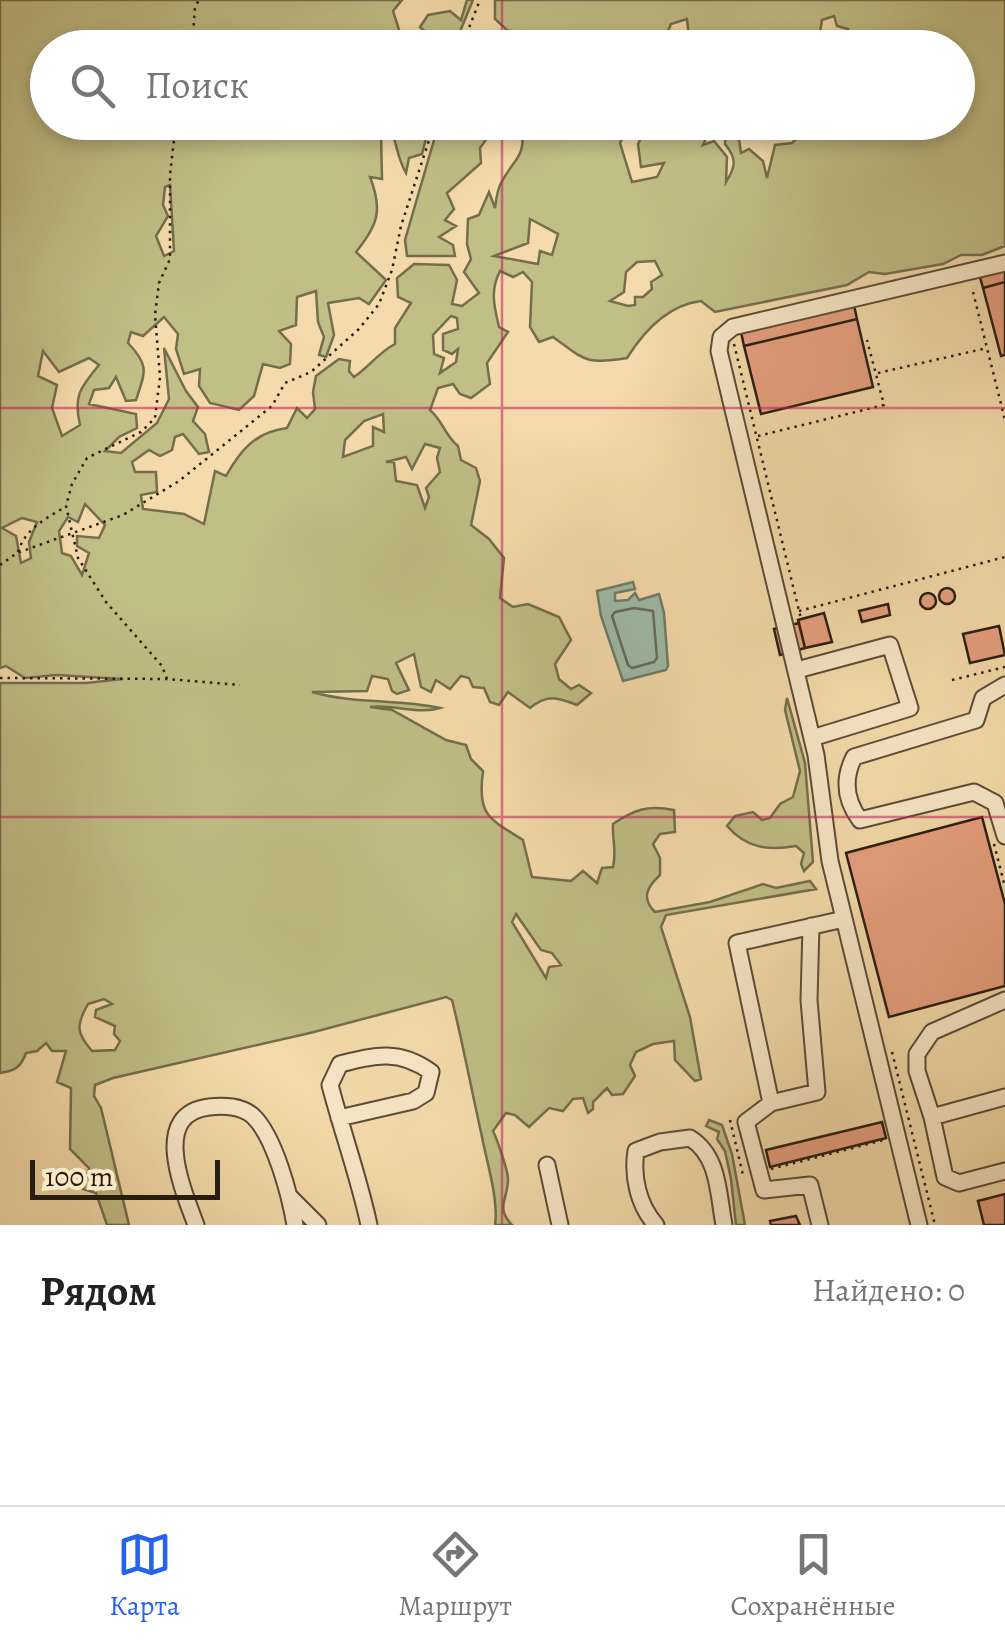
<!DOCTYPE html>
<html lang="ru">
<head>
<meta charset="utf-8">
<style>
  body { margin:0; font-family:Alegreya,serif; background:#f6f6f6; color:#222 }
  .scale { position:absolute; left:30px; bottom:25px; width:190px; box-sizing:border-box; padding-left:10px; border:5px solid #271d11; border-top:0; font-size:28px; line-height:35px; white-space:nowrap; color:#271d11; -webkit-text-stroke:8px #f8e8c8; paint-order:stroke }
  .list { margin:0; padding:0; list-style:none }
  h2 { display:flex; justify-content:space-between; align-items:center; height:130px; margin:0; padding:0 40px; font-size:42px }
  h2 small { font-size:32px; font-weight:400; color:#767676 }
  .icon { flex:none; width:55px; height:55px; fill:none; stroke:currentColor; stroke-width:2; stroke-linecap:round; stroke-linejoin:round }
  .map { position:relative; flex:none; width:1005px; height:1225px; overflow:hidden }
  .search { position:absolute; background:#fff; box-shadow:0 5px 15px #0003; left:30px; right:30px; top:30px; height:110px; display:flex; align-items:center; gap:25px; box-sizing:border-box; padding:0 35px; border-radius:55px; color:#767676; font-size:38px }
  .sheet { height:280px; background:#fff }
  nav { display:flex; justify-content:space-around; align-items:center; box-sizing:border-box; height:140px; border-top:2px solid #e0e0e0; background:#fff; font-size:28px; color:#767676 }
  nav a { display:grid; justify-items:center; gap:5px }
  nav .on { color:#2563eb }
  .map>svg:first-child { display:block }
  .green { fill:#c1be86; stroke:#746e4c; stroke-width:2.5; fill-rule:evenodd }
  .water { fill:#9dbba7; stroke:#6e7c6b; stroke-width:2.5 }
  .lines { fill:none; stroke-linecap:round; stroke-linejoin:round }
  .shore { stroke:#626c5c; stroke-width:2.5 }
  .building { fill:#e79f7f; stroke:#271d11; stroke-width:2.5 }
  .minor-casing { stroke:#5a4c38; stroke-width:19 }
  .path { stroke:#271d11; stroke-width:2.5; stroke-dasharray:2.5 5; stroke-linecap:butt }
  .minor { stroke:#f8e8c8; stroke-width:15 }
  .grid { fill:none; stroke:#c2185b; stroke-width:2.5; stroke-opacity:0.55 }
</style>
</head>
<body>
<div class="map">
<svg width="1005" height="1225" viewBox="0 0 1005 1225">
  <rect width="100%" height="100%" fill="#f5dbab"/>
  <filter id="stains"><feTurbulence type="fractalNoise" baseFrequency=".002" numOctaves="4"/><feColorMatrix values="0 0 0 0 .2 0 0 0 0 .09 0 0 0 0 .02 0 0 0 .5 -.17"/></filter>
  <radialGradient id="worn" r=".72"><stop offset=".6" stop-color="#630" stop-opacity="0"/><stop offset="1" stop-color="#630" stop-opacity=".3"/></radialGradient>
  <path class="green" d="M0 0H402L393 11 402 39 401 47 48 48V122H363L362 126 381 133 382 179 370 177C383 210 378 225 356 252L386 280 369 304 359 298 328 303 334 335 326 357 319 355 324 337 318 322 316 291 297 297 296 325 279 331 291 344 290 364 280 368 263 364 254 396 239 410 210 403 199 386 200 369 184 374 176 349 178 334 164 317 143 336 131 332 128 343C150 366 145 372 136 400L126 401 116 377 109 388 94 390 89 404 136 414 137 428 119 437 105 451 121 453 157 423 169 399 164 348 186 391 198 407 193 421 205 434 209 452 199 454 183 434 175 437 172 450 160 456 149 450 132 462 135 472H156L157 492 141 495 143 509 184 514 204 524 215 471 226 476C241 449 256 432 287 428L297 408 307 418 315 409 313 392 316 376 339 359 350 361 349 371 354 377C369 367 379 352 395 344V328L411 303 398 297 397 278 414 264 449 265 457 280 452 304 462 306 479 293 464 272 471 259 467 244 468 219 479 215 489 192 495 208C496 201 497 190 501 183 515 156 527 159 521 123H635L629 126 620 143 632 182 657 177 664 163 641 167 638 144 647 126 645 123H667L673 136 685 123 691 131 701 123 709 132 703 145 714 141 727 157 726 182C736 166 737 159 725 144L727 123H742L737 124 741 153 749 149 763 161 767 178 775 145 792 143 797 138 788 131V123L958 122V48L893 47 892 41 875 40 874 47H844L843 38 848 29 837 26 834 16 822 20 820 32 836 37 838 47H690L687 19 671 24 663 43H652L648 35 640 33 634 47H546L531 36 507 30 495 19V0H1005V246L982 255H961L943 264 885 274 869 272 847 285 715 312 701 301C668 305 644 331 627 358 585 365 585 360 553 337L539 342 530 327 532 282 523 272 513 277 500 271C490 290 494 306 499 327L508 332 487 363 490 384 471 398 460 394 453 384 438 388 430 410C443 421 445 436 458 446L461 460 476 468 480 481 471 525 489 539 504 558 500 598 513 607 528 604 559 617 571 640 555 664 559 679 571 689 579 685 591 693 577 705C557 697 547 694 530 708L508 692 499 705 490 702 484 688 473 687 469 678 461 676 450 689 436 680 431 692 421 687 414 654 396 663 409 690 397 694 392 691 388 679 372 676 367 691 312 692C353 704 399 699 440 708 418 715 393 704 370 707L392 710 446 740 466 745 471 759 483 771C477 815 488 818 523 840L532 877 571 881 583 871 597 883 602 868 613 867C617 851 612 839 613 824 635 809 648 805 674 810L675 832 660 834 653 844 660 858V875C647 887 641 898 655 912L710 902 763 884 776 888 810 881 816 889 666 915 661 927 690 1017 701 1079 695 1081 675 1060 674 1041 653 1044 636 1052 630 1065 635 1076 623 1094 612 1095 607 1088 593 1102V1109L588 1113 583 1098 573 1099 563 1111 549 1108 529 1127 515 1115 506 1113 493 1131C497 1139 508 1171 508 1179 508 1200 495 1207 512 1225H495C499 1199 486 1160 481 1132 471 1088 463 1044 452 1000L446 997 310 1033 113 1078 95 1085 94 1096 101 1108 129 1225H107L96 1193 83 1189 89 1168 70 1149 71 1088 57 1082 66 1051H52L46 1043 37 1051 26 1053C21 1067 15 1071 0 1073V683H86L123 679 56 675 25 678 6 666 0 668ZM170 185 174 251 164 256 156 236 168 216 163 205 165 187ZM530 219 558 234 552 255 540 251 538 264 494 256 528 243ZM655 261 662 275 651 282 652 289 643 297H635V305L628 306 610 301 624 292 626 272 637 262ZM451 316 457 318 458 329 443 334V350L452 354 458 349 456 362 440 373 444 358 434 354 433 335ZM43 351 59 372 89 358 99 365C81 387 73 395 80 425L62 436 52 408 57 385 38 376ZM383 414 384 432 373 427V446L343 457 345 440 364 421ZM425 444 440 448 437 458 440 472 426 488 429 497 425 508 417 485 396 481 394 462H386L406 457 412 469ZM85 504 105 525 99 538 77 536V546L89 553 82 575 71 556 62 553 59 531 68 517 78 522ZM22 518 37 522 29 542 31 558 21 563 16 536 2 528ZM516 914 541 950 552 953 561 965 549 967 546 978 512 922ZM104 999 112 1004 96 1010 95 1017 115 1026 114 1034 120 1041 115 1050 92 1051C76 1033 76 1025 88 1004Z
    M467 0H473L454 46 433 39 420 27 428 15 450 11 461 20Z
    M388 123H406L409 127 430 123 422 154 409 158 406 173C396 156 397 140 388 123Z
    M439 123H484L490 134 480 148 481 163 447 193 454 209 445 220 456 226 439 237 453 245 455 256H407L405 240Z
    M787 698 805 763 813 862 804 871 801 864 804 853 796 846C768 851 746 848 727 826L735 816 753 812 762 820 770 818 780 804 793 797 800 771 785 710Z
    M709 1120 722 1125 732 1154 745 1225H736L731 1179 725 1151 717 1139 719 1132 706 1126Z"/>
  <path class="water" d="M633 582 635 589 615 593V601L628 600 635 593 639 600 659 594 664 613 668 666 666 670 623 681 601 616 597 591Z"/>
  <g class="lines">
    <path class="shore" d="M634 608 653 611 657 658 654 662 632 668 628 665 612 616 615 612Z"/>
  </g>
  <path class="building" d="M1005 270V282L983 288 980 277Z
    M1005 282V355L1001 356 983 288Z
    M854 305 857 319 744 346 741 332Z
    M857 319 873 387 761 414 744 346Z
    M939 596a8 8 0 1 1 16 0a8 8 0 1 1-16 0Z
    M920 601a8 8 0 1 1 16 0a8 8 0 1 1-16 0Z
    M888 604 890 615 862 622 859 611Z
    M824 613 832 642 805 648 798 620Z
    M799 623 805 648 780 655 774 629Z
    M999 626 1005 655 970 663 963 634Z
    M982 817 1005 904V986L889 1017 846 853Z
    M882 1122 886 1138 770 1167 766 1150Z
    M1005 1194V1225H984L978 1201Z
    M796 1216 800 1225H771L770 1221Z"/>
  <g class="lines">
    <defs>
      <path id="minor" d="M797 670 890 645 910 708 812 738
        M1005 685 983 698 976 720 854 757C843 779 845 800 860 820L974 792 995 803 1005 836
        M1005 1000 932 1032 917 1054V1071L932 1117 945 1177 959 1183 1005 1171
        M771 1103 817 1092 809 1000 811 926
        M932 1117 1005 1097
        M339 1118 413 1101 426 1093 431 1072C399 1049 376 1055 340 1064L330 1085C342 1131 359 1178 369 1225
        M547 1165 560 1225
        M289 1196 318 1225
        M196 1225C183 1190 150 1114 209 1107 223 1105 242 1106 253 1116 275 1137 290 1196 295 1225
        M656 1225C638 1205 632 1176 636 1151L660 1142 690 1138C719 1156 718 1193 724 1225
        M820 1225 810 1185 764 1190 746 1122 771 1103 737 943 844 919
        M919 1225 830 861 816 755 719 351 721 337 733 327 1005 263"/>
    </defs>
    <use href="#minor" class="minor-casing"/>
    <path class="path" d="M192 48 195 7 199 0
      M461 48 480 0
      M973 292 1005 420
      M734 344 801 619
      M878 373 987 348
      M758 436 884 405 867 340
      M18 552C25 529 45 519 65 507
      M0 565 17 553 123 515 179 481 272 406 285 383 311 372 359 329 379 304 392 270 401 226 435 122
      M799 611 1005 557
      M0 678 167 679 240 685
      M167 679 162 666 106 602 78 558 66 506 72 484 87 458 141 432 155 418 160 377 155 315 159 283 170 259V175L176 122
      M952 680 1005 667
      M994 844 1005 887
      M892 1052 935 1225
      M730 1120 743 1175
      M771 1169 884 1140"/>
    <use href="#minor" class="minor"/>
  </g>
  <path class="grid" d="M502 0V48M502 122V1225M0 408H1005M0 817H1005"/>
  <rect width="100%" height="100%" filter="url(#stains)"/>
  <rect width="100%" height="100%" fill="url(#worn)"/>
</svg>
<div class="scale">100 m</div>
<div class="search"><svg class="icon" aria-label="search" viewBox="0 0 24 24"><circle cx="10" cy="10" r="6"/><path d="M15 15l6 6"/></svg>Поиск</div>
</div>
<section class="sheet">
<h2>Рядом<small>Найдено: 0</small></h2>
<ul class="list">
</ul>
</section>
<nav>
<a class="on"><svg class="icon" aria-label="map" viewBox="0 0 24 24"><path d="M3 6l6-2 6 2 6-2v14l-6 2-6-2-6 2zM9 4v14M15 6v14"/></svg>Карта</a>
<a><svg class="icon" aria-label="directions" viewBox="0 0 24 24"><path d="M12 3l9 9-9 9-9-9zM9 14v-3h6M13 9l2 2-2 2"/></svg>Маршрут</a>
<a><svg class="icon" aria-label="saved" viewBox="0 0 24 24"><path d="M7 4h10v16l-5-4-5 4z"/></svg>Сохранённые</a>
</nav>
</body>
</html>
